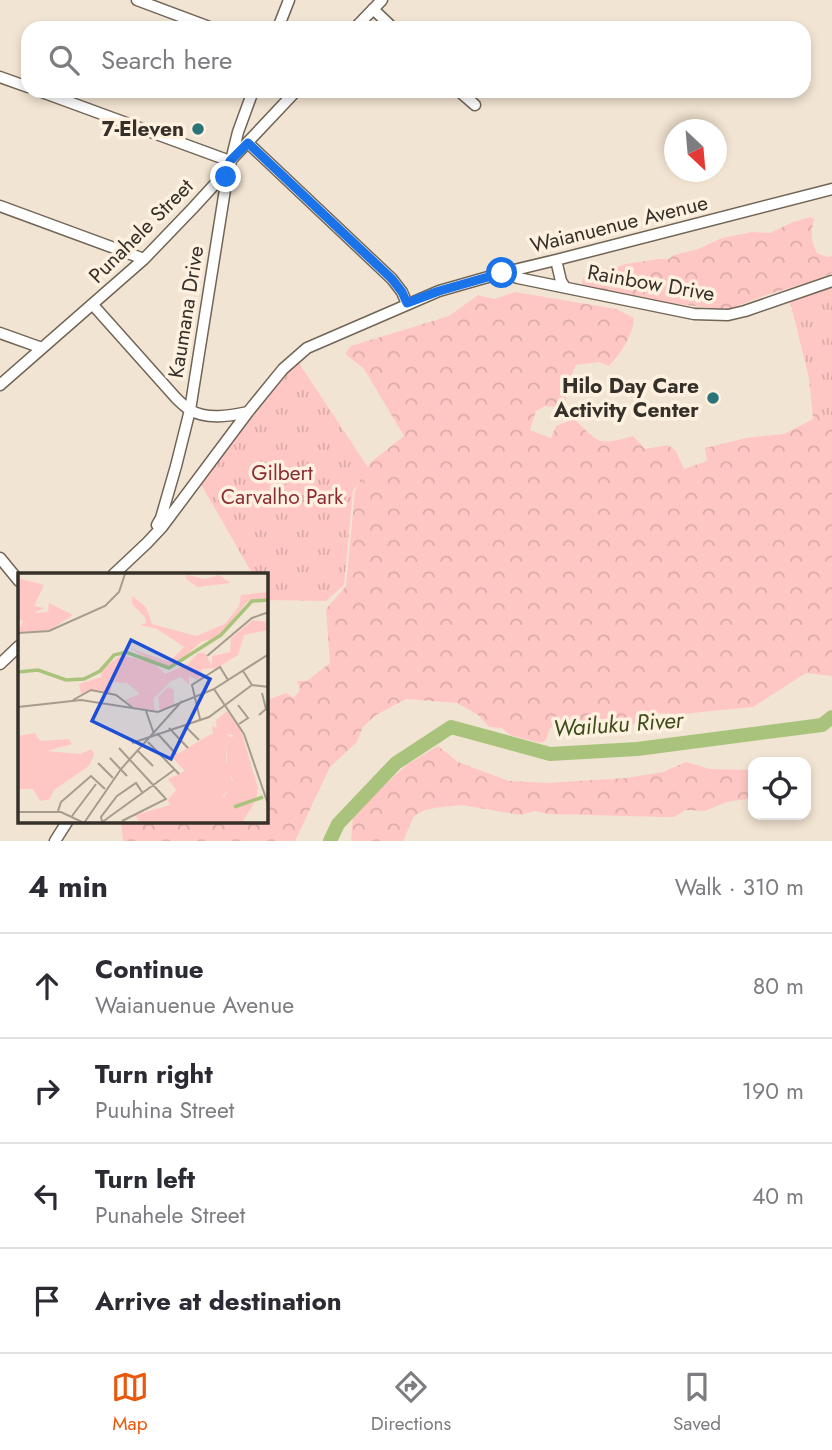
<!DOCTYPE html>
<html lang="en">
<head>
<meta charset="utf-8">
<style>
  body { margin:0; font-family:Jost,sans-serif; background:#f7f7f7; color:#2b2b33 }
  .controls { position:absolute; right:21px; bottom:21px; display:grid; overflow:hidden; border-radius:14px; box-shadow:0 4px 10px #0003 }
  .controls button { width:63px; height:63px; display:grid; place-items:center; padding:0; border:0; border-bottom:2px solid #e1e1e2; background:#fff; color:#2b2b33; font:35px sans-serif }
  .compass { position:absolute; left:664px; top:119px; width:63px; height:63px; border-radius:50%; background:#fff; box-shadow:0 4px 10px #0003; rotate:154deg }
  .stop { position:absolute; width:21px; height:21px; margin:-16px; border:5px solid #1a73e8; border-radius:50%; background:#fff }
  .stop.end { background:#1a73e8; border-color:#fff; box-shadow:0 2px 7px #0008 }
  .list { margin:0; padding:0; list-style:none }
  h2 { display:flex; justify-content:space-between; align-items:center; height:91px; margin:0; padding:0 28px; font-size:30px }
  h2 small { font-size:23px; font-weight:400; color:#7c7c81 }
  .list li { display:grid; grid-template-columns:46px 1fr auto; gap:21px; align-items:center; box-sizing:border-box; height:105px; padding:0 28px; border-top:2px solid #e1e1e2 }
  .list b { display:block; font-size:26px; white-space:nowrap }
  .list p { margin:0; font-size:23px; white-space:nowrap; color:#7c7c81 }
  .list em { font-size:23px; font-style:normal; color:#7c7c81 }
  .icon { flex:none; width:38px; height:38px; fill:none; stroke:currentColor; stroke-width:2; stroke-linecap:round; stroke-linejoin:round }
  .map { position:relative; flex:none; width:832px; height:841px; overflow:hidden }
  .search { position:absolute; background:#fff; box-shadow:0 4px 10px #0003; left:21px; right:21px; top:21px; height:77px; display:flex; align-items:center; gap:18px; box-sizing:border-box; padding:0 24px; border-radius:21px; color:#7c7c81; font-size:26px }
  .sheet { height:511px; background:#fff }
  nav { display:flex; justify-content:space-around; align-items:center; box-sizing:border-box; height:98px; border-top:2px solid #e1e1e2; background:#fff; font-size:19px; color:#7c7c81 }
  nav a { display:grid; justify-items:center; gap:4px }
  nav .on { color:#ea580c }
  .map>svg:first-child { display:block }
  .forest { fill:url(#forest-crowns) }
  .park { fill:url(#park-tufts) }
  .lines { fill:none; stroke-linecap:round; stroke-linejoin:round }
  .river { stroke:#a9c37c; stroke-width:14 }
  .minor-casing { stroke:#716556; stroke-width:13 }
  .minor { stroke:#fff; stroke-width:10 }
  .route { stroke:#1a73e8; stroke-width:9 }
  .poi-dot { fill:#2b757a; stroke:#fff1e0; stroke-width:2.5 }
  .labels { text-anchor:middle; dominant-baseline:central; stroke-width:7; stroke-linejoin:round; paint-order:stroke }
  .poi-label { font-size:21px; font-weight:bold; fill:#353029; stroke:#fff1e0; text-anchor:end }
  .street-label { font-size:21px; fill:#353029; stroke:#fff1e0 }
  .park-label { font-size:21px; fill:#8b2c31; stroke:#fff1e0 }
  .water-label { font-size:23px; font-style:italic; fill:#3d4e1b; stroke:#fff1e0 }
  .inset-river { fill:none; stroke:#a9c37c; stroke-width:3.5 }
  .inset-road { fill:none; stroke:#a69c8e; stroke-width:2 }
  .view { fill:#1d4ed8; fill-opacity:0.15; stroke:#1d4ed8; stroke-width:3.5 }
  .inset-edge { fill:none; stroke:#353029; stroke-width:3.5 }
</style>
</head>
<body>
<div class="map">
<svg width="832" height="841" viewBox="0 0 832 841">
  <defs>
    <pattern id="forest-crowns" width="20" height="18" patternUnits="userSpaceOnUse" patternTransform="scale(1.75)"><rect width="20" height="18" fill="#ffc7c4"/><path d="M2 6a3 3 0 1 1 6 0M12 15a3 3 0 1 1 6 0" fill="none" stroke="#dbaba8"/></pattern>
    <pattern id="park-tufts" width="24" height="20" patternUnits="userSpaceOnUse" patternTransform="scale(1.75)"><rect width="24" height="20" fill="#ffc7c4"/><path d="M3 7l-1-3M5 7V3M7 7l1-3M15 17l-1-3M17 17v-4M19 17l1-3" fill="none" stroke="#dbaba8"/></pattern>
  </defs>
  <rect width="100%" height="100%" fill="#f2e4d2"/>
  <path class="forest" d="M810 217 814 219C811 232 810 240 817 253L827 257 832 256V273L816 280 766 295 727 310 646 300 587 288 582 285 583 278 601 268H615L625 264 659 259H669L674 255 698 249 722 238 752 232 770 233 793 222Z
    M515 292 616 309 634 318C632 337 622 352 609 366L599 362 576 365 566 387V400L559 407 545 406 536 411 530 430 551 438 556 426 574 419C600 444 597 446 633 436L645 449 668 445 676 451 684 469 707 461 705 448 746 438 784 434 813 419 809 379 796 322 832 332V676L806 673 753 707 682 714 655 713 633 724 589 725 563 721 550 728 546 740 540 743 510 735 502 728 489 727 478 715 457 703 406 699 376 715 363 727 356 743 330 767 295 841H123L121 822H266V698L270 699 286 693 294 698 300 690 297 681H307L330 663 326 609 346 586 355 491 370 463 404 436 364 369 345 354 351 346 449 316 478 295 494 299Z
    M438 746 458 762 509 781 547 783 626 778 663 772 686 762 710 769 753 770V798L727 802 705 811 686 810 674 817H663L549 814 535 811 520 815 462 805 441 807 425 810 414 816 403 841H351L353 816 358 808 408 764Z"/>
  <path class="park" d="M832 284V426L822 428 789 298Z
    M295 357 371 472 353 490 344 585 326 601 267 600 266 575H253L198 479Z"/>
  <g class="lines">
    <path class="river" d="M330 841 338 824 396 763 451 727 550 754 637 749 822 725 832 717"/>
    <defs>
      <path id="minor" d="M137 0 212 28
        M373 9 393 28
        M278 28 289 0
        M355 28 382 0
        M0 77 28 87
        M39 91 230 161
        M459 91 475 105
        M248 143 392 279 402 292 407 304
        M0 206 144 259
        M556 260 561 281 565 287
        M503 273 518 278 694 314 728 315 745 311 832 281
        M93 305 176 398C180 402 185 407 190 410 207 420 229 416 248 412
        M0 333 42 348
        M0 385 144 259 193 208 215 184 230 161 296 91
        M157 525 161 518 176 466 190 410 227 177 238 132 253 91
        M0 558 19 581
        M113 575 147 543 162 527 248 412 283 369 307 348 439 291 502 273 556 260 832 189
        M0 664 19 646
        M55 841 67 822"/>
    </defs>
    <use href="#minor" class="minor-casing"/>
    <use href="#minor" class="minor"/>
  </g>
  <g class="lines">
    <path class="route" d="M226 177 230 161 248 143 392 279 402 292 407 303 439 291 502 273"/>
  </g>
  <g class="poi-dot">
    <circle cx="198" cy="129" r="7"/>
    <circle cx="713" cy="398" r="7"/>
  </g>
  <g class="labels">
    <g class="poi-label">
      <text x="184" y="129">7-Eleven</text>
      <text x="699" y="386">Hilo Day Care<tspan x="699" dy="24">Activity Center</tspan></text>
    </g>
    <g class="street-label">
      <text transform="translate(619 224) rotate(-14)">Waianuenue Avenue</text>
      <text transform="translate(141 231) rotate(-45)">Punahele Street</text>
      <text transform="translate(651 283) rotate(10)">Rainbow Drive</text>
      <text transform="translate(186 312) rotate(-81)">Kaumana Drive</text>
    </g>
    <g class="park-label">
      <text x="282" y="473">Gilbert<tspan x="282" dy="24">Carvalho Park</tspan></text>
    </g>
    <g class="water-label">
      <text transform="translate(618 724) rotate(-4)">Wailuku River</text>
    </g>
  </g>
  <g transform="translate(18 573)">
    <rect width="250" height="250" fill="#f2e4d2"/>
    <path d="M209 138 223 157 238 209 219 225 205 226 215 208 211 200 229 187 209 190V171L217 163 199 158 198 147Z" fill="#ffc7c4"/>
    <path d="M170 2 187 6 201 2 213 10 179 14 167 5ZM0 5 26 12 16 33 26 35 16 40 30 39 31 30 55 42 32 57 0 59 5 48 0 46ZM250 19V26L229 29 201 64 183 69 156 93 146 95 111 75 151 89 166 74 139 56 122 52 128 50 127 44 114 31V23L128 34 134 51 178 63 207 51 221 33 223 22ZM235 47 250 49V57L226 62 220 82 199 95 184 96 180 107 171 103V112L163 104 153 108 135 126 137 137 117 135 107 127 122 121 109 110 95 109 92 119 86 104 82 110 84 96 103 82 136 90 147 101 170 91 180 80H187L194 93V83L212 79 213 65ZM194 152 213 164 218 162 209 171 208 189 229 187 230 193 211 200 215 211 204 224 219 225 238 209 240 215 238 226 214 234 237 229 224 250H122L117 242 152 232 150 227 158 217 150 206 167 198 154 184 195 160ZM17 160 22 168 51 166 54 171 29 178 62 181 74 176 76 182 71 193 36 217 32 226 22 228 15 216H0V163Z" fill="#ffc7c4"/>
    <path d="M83 104 95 107 92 121 74 117 63 121 61 111ZM150 114 156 117V132L142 139 140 124Z" fill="#ffc7c4"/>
    <path class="inset-river" d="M0 99 20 97 48 107 66 106 82 98 96 82 108 79 151 95 203 62 234 28 251 27M216 234 245 224"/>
    <path class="inset-road" d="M0 60 31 58 87 33 101 19 107 1M251 81 196 116 226 161 251 234M189 83 234 45 251 39M225 98 234 112 251 114M55 127 73 117 98 122 115 135M220 132 230 145 221 151M0 134 63 127 140 139 196 116M128 138 136 161M241 142 248 136 244 120M182 146 174 112 202 94 210 107M166 152 181 167M151 155 170 175M139 160 158 181M130 169 161 201M114 170 191 144 234 112M101 175 148 226 104 248M120 178 135 193M92 185 109 203M80 190 95 205M40 238 43 229 73 203 87 216M0 239H43L66 250 103 196 164 128M54 243 78 211M84 248 83 244 99 223 118 210 124 219M83 250 156 197"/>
    <path class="view" d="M113 67 192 106 153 186 74 148Z"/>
    <rect width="250" height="250" class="inset-edge"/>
  </g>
</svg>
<div class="controls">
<button><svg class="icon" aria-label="locate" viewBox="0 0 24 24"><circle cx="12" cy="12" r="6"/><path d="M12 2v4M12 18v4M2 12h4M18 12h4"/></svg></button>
</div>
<svg class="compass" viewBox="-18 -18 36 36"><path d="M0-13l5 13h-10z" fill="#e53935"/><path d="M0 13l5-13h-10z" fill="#7c7c81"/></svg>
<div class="stop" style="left:502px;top:273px"></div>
<div class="stop end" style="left:226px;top:177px"></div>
<div class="search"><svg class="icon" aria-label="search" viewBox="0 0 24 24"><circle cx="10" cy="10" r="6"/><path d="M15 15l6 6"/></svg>Search here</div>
</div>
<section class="sheet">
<h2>4 min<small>Walk · 310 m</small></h2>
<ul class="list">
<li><svg class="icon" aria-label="ahead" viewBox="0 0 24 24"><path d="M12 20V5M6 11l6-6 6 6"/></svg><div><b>Continue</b><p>Waianuenue Avenue</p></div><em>80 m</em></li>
<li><svg class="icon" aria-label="right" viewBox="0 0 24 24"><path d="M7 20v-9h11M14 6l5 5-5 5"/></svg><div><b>Turn right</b><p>Puuhina Street</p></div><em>190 m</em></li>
<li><svg class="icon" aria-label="left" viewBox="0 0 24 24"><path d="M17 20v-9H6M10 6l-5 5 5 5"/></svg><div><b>Turn left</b><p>Punahele Street</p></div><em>40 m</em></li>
<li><svg class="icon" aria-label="arrive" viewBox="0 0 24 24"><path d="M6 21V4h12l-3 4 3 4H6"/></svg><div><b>Arrive at destination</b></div></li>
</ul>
</section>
<nav>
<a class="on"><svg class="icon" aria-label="map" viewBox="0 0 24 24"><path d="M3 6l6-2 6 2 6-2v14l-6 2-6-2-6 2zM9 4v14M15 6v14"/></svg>Map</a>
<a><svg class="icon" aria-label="directions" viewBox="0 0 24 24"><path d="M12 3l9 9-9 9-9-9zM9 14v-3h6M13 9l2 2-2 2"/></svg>Directions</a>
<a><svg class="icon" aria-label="saved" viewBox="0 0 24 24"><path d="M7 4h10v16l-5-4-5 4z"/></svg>Saved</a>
</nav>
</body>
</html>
